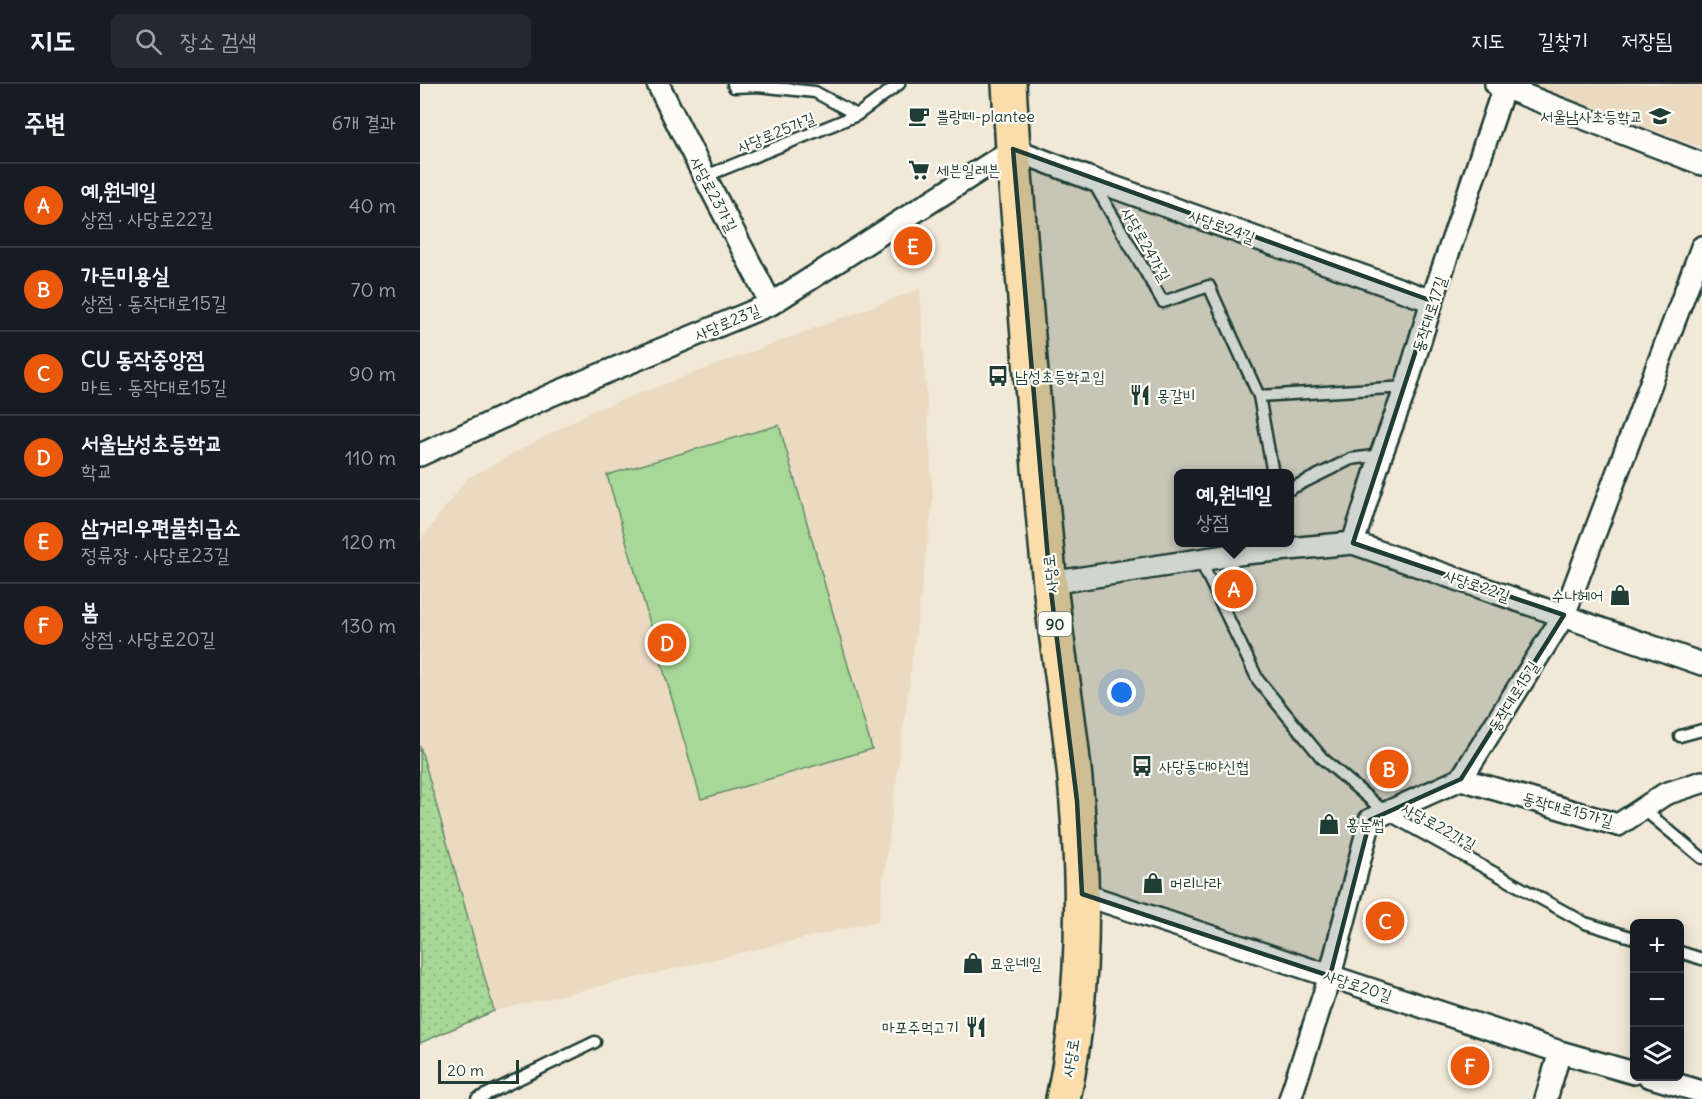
<!DOCTYPE html>
<html lang="ko">
<head>
<meta charset="utf-8">
<style>
  body { margin:0; font-family:Delius,"Poor Story",sans-serif; background:#242831; color:#f1f3f6 }
  .controls { position:absolute; right:18px; bottom:18px; display:grid; overflow:hidden; border-radius:9px; box-shadow:0 3px 15px #0003 }
  .controls button { width:54px; height:54px; display:grid; place-items:center; padding:0; border:0; border-bottom:2px solid #363941; background:#171b24; color:#f1f3f6; font:30px sans-serif }
  .scale { position:absolute; left:18px; bottom:15px; width:81px; box-sizing:border-box; padding-left:6px; border:3px solid #1f3d34; border-top:0; font-size:16px; line-height:21px; white-space:nowrap; color:#1f3d34; -webkit-text-stroke:4px #fdfcf7; paint-order:stroke }
  .you { position:absolute; left:702px; top:609px; width:21px; height:21px; margin:-15px; border:4px solid #fff; border-radius:50%; background:#1a73e8; box-shadow:0 0 0 9px #1a73e833 }
  .badge { display:grid; place-items:center; width:39px; height:39px; border-radius:50%; background:#ea580c; color:#fff; font-size:20px; font-weight:700 }
  .pin { position:absolute; translate:-50% -50%; border:3px solid #fff; box-shadow:0 2px 6px #0006 }
  .popup { position:absolute; left:754px; top:385px; width:120px; height:78px; box-sizing:border-box; display:grid; place-content:center; border-radius:9px; background:#171b24; filter:drop-shadow(0 2px 4px #0005); font-size:20px; white-space:nowrap; color:#9ea1a6 }
  .popup b { font-size:22px; color:#f1f3f6 }
  .popup::after { content:''; position:absolute; left:50%; top:100%; margin-left:-12px; border:12px solid transparent; border-top-color:#171b24 }
  .list { margin:0; padding:0; list-style:none }
  h2 { display:flex; justify-content:space-between; align-items:center; height:78px; margin:0; padding:0 24px; font-size:26px }
  h2 small { font-size:20px; font-weight:400; color:#9ea1a6 }
  .list li { display:grid; grid-template-columns:39px 1fr auto; gap:18px; align-items:center; box-sizing:border-box; height:84px; padding:0 24px; border-top:2px solid #363941 }
  .list b { display:block; font-size:22px; white-space:nowrap }
  .list p { margin:0; font-size:20px; white-space:nowrap; color:#9ea1a6 }
  .list em { font-size:20px; font-style:normal; color:#9ea1a6 }
  .icon { flex:none; width:33px; height:33px; fill:none; stroke:currentColor; stroke-width:2; stroke-linecap:round; stroke-linejoin:round }
  .map { position:relative; flex:none; width:1282px; height:1015px; overflow:hidden }
  header { display:flex; align-items:center; gap:36px; box-sizing:border-box; height:84px; padding:0 30px; background:#171b24; border-bottom:2px solid #363941 }
  header strong { font-size:28px }
  nav { display:flex; gap:33px; margin-inline-start:auto; font-size:21px }
  .search { width:420px; height:54px; background:#242831; display:flex; align-items:center; gap:15px; box-sizing:border-box; padding:0 21px; border-radius:9px; color:#9ea1a6; font-size:22px }
  main { display:flex }
  aside { flex:1; background:#171b24 }
  .map>svg:first-child { display:block }
  .built { fill:#eadac1 }
  .grass { fill:url(#grass-dots); stroke:#648a66; stroke-width:1.5 }
  .pitch { fill:#a8d898; stroke:#648a66; stroke-width:1.5 }
  .lines { fill:none; stroke-linecap:round; stroke-linejoin:round }
  .lane-casing { stroke:#1f3d34; stroke-width:15 }
  .street-casing { stroke:#1f3d34; stroke-width:26 }
  .primary-casing { stroke:#1f3d34; stroke-width:38 }
  .lane { stroke:#fdfcf7; stroke-width:10 }
  .street { stroke:#fdfcf7; stroke-width:21 }
  .primary { stroke:#fbddab; stroke-width:33 }
  .marked { fill:#1f3d34; fill-opacity:0.2; stroke:#1f3d34; stroke-width:4.5; stroke-linejoin:round }
  .labels { text-anchor:middle; dominant-baseline:central; stroke-width:4.5; stroke-linejoin:round; paint-order:stroke }
  .shield { fill:#fdfcf7; stroke:#62766e; stroke-width:1.5 }
  .shield-label { font-size:15px; font-weight:bold; fill:#1f3d34 }
  .poi-label { font-size:16px; fill:#1f3d34; stroke:#fdfcf7; text-anchor:start }
  .street-label { font-size:16px; fill:#1f3d34; stroke:#fdfcf7 }
</style>
</head>
<body>
<header>
<strong>지도</strong>
<div class="search"><svg class="icon" aria-label="search" viewBox="0 0 24 24"><circle cx="10" cy="10" r="6"/><path d="M15 15l6 6"/></svg>장소 검색</div>
<nav><a>지도</a><a>길찾기</a><a>저장됨</a></nav>
</header>
<main>
<aside>
<h2>주변<small>6개 결과</small></h2>
<ul class="list">
<li><span class="badge">A</span><div><b>예,원네일</b><p>상점 · 사당로22길</p></div><em>40 m</em></li>
<li><span class="badge">B</span><div><b>가든미용실</b><p>상점 · 동작대로15길</p></div><em>70 m</em></li>
<li><span class="badge">C</span><div><b>CU 동작중앙점</b><p>마트 · 동작대로15길</p></div><em>90 m</em></li>
<li><span class="badge">D</span><div><b>서울남성초등학교</b><p>학교</p></div><em>110 m</em></li>
<li><span class="badge">E</span><div><b>삼거리우편물취급소</b><p>정류장 · 사당로23길</p></div><em>120 m</em></li>
<li><span class="badge">F</span><div><b>봄</b><p>상점 · 사당로20길</p></div><em>130 m</em></li>
</ul>
</aside>
<div class="map">
<svg width="1282" height="1015" viewBox="0 0 1282 1015">
  <defs>
    <pattern id="grass-dots" width="8" height="8" patternUnits="userSpaceOnUse" patternTransform="scale(1.5)"><rect width="8" height="8" fill="#a8d898"/><path d="M2 2h.1M6 6h.1" fill="none" stroke="#90ba84" stroke-width="1.8" stroke-linecap="round"/></pattern>
  </defs>
  <rect width="100%" height="100%" fill="#f2e8d7"/>
  <filter id="ink" filterUnits="userSpaceOnUse"><feTurbulence type="fractalNoise" baseFrequency=".0167" numOctaves="2"/><feDisplacementMap in="SourceGraphic" scale="12" xChannelSelector="R" yChannelSelector="G"/><feConvolveMatrix kernelMatrix="1 2 1 2 8 2 1 2 1" color-interpolation-filters="sRGB"/></filter>
  <g filter="url(#ink)">
    <path class="built" d="M1112 0H1282V64L1113 1Z
      M500 205 513 418 458 837 74 927 0 662V456L48 394 172 327Z"/>
    <path class="grass" d="M0 662 74 927 0 959Z"/>
    <path class="pitch" d="M359 341 452 665 281 715 187 391Z"/>
    <g class="lines">
      <defs>
        <path id="lane" d="M313 0 314 3 337 2 395 8 437 31
          M286 92 437 31 479 0
          M673 98 743 218 789 202 839 312 853 390
          M839 312 986 303
          M870 405 931 375 961 371
          M780 476 838 596 902 674 966 729 1165 839 1214 854
          M1260 652 1282 646
          M1223 725 1282 774
          M1260 868 1282 875
          M57 1015 175 958"/>
        <path id="street" d="M238 0C274 74 313 146 351 220
          M1076 0 1282 80
          M0 371 131 311 351 220 593 65 671 95 1012 217
          M933 459 961 371 986 303 1012 217 1085 0
          M630 499 825 469 933 459 1282 580
          M1041 695 1198 741 1245 710 1282 698
          M662 810 1140 968 1214 989
          M1228 992 1282 1008
          M870 1015 910 892 950 736 1041 695 1144 531 1282 163
          M1126 1015 1140 968"/>
        <path id="primary" d="M589 0 593 65C605 210 615 355 630 500 638 573 652 646 657 719 665 817 664 918 643 1015"/>
      </defs>
      <use href="#lane" class="lane-casing"/>
      <use href="#street" class="street-casing"/>
      <use href="#primary" class="primary-casing"/>
      <use href="#lane" class="lane"/>
      <use href="#street" class="street"/>
      <use href="#primary" class="primary"/>
    </g>
  </g>
  <path class="marked" d="M593 65 1012 217 933 459 1144 531 1041 695 950 736 910 892 662 810 657 717 630 499Z"/>
  <defs>
    <symbol id="cafe-bare" viewBox="-9 -9 18 18"><path d="M-5.5-4.5H6V0H3Q3 3.5 0 3.5H-2.5Q-5.5 3.5-5.5 0ZM3-3.2v2h1.7v-2ZM-6 4.5H4V6H-6Z" fill="#1f3d34" stroke="#fdfcf7" stroke-width="2.5" paint-order="stroke"/></symbol>
    <symbol id="school-bare" viewBox="-9 -9 18 18"><path d="M0-5L7-2L0 1L-7-2ZM-4 1L0 2.5L4 1V4Q0 6-4 4Z" fill="#1f3d34" stroke="#fdfcf7" stroke-width="2.5" paint-order="stroke"/></symbol>
    <symbol id="supermarket-bare" viewBox="-9 -9 18 18"><path d="M-6-5.5h2.5l.6 2H6L4.5 2H-2.5L-4.4-4H-6ZM-1.5 3.2a1.3 1.3 0 1 0 .1 0ZM3 3.2a1.3 1.3 0 1 0 .1 0Z" fill="#1f3d34" stroke="#fdfcf7" stroke-width="2.5" paint-order="stroke"/></symbol>
    <symbol id="bus-bare" viewBox="-9 -9 18 18"><path d="M-5-6H5V4H4V6H2V4H-2V6H-4V4H-5ZM-3.5-4V0h7V-4ZM-3.5 1.2v1.5H-2V1.2ZM2 1.2v1.5H3.5V1.2Z" fill="#1f3d34" stroke="#fdfcf7" stroke-width="2.5" paint-order="stroke"/></symbol>
    <symbol id="restaurant-bare" viewBox="-9 -9 18 18"><path d="M-5-6h1v4h1v-4h1v4h1v-4h1v5L-1.5 .5V6h-2V.5L-5-1ZM5-6V6H3V1.5H1.5Q1.5-4 5-6Z" fill="#1f3d34" stroke="#fdfcf7" stroke-width="2.5" paint-order="stroke"/></symbol>
    <symbol id="shop-bare" viewBox="-9 -9 18 18"><path d="M-5-2.5h2.3a2.7 3.5 0 0 1 5.4 0H5L5.5 6h-11ZM-1.5-2.5h3a1.5 2.3 0 0 0-3 0Z" fill="#1f3d34" stroke="#fdfcf7" stroke-width="2.5" paint-order="stroke"/></symbol>
  </defs>
  <g fill-rule="evenodd">
    <use href="#cafe-bare" x="484" y="17" width="30" height="30"/>
    <use href="#school-bare" x="1225" y="17" width="30" height="30"/>
    <use href="#supermarket-bare" x="484" y="71" width="30" height="30"/>
    <use href="#bus-bare" x="563" y="277" width="30" height="30"/>
    <use href="#restaurant-bare" x="705" y="296" width="30" height="30"/>
    <use href="#shop-bare" x="1185" y="496" width="30" height="30"/>
    <use href="#bus-bare" x="707" y="667" width="30" height="30"/>
    <use href="#shop-bare" x="894" y="725" width="30" height="30"/>
    <use href="#shop-bare" x="718" y="784" width="30" height="30"/>
    <use href="#shop-bare" x="538" y="864" width="30" height="30"/>
    <use href="#restaurant-bare" x="541" y="928" width="30" height="30"/>
  </g>
  <g class="labels">
    <rect class="shield" x="618.5" y="528" width="33" height="24" rx="4.5"/>
    <g class="shield-label">
      <text x="635" y="540">90</text>
    </g>
    <g class="poi-label">
      <text x="516" y="32">쁠랑떼-plantee</text>
      <text x="1223" y="32" text-anchor="end">서울남사초등학교</text>
      <text x="516" y="86">세븐일레븐</text>
      <text x="595" y="292">남성초등학교입</text>
      <text x="737" y="311">몽갈비</text>
      <text x="1183" y="511" text-anchor="end">수나헤어</text>
      <text x="739" y="682">사당동대야신협</text>
      <text x="926" y="740">홍눈썹</text>
      <text x="750" y="799">머리나라</text>
      <text x="570" y="879">묘운네일</text>
      <text x="539" y="943" text-anchor="end">마포주먹고기</text>
    </g>
    <g class="street-label">
      <text transform="translate(356 48) rotate(-22)">사당로25가길</text>
      <text transform="translate(294 110) rotate(62)">사당로23가길</text>
      <text transform="translate(802 142) rotate(20)">사당로24길</text>
      <text transform="translate(726 160) rotate(60)">사당로24가길</text>
      <text transform="translate(1009 230) rotate(-72)">동작대로17길</text>
      <text transform="translate(307 238) rotate(-23)">사당로23길</text>
      <text transform="translate(630 490) rotate(-96)">사당로</text>
      <text transform="translate(1057 501) rotate(19)">사당로22길</text>
      <text transform="translate(1093 612) rotate(-58)">동작대로15길</text>
      <text transform="translate(1148 725) rotate(15)">동작대로15가길</text>
      <text transform="translate(1019 742) rotate(29)">사당로22가길</text>
      <text transform="translate(938 901) rotate(18)">사당로20길</text>
      <text transform="translate(650 974) rotate(-81)">사당로</text>
    </g>
  </g>
</svg>
<div class="controls">
<button>+</button>
<button>−</button>
<button><svg class="icon" aria-label="layers" viewBox="0 0 24 24"><path d="M12 4l9 5-9 5-9-5zM3 14l9 5 9-5"/></svg></button>
</div>
<div class="scale">20 m</div>
<div class="you"></div>
<div class="pin badge" style="left:814px;top:505px">A</div>
<div class="popup"><b>예,원네일</b>상점</div>
<div class="pin badge" style="left:969px;top:685px">B</div>
<div class="pin badge" style="left:965px;top:837px">C</div>
<div class="pin badge" style="left:247px;top:559px">D</div>
<div class="pin badge" style="left:493px;top:162px">E</div>
<div class="pin badge" style="left:1050px;top:982px">F</div>
</div>
</main>
</body>
</html>
